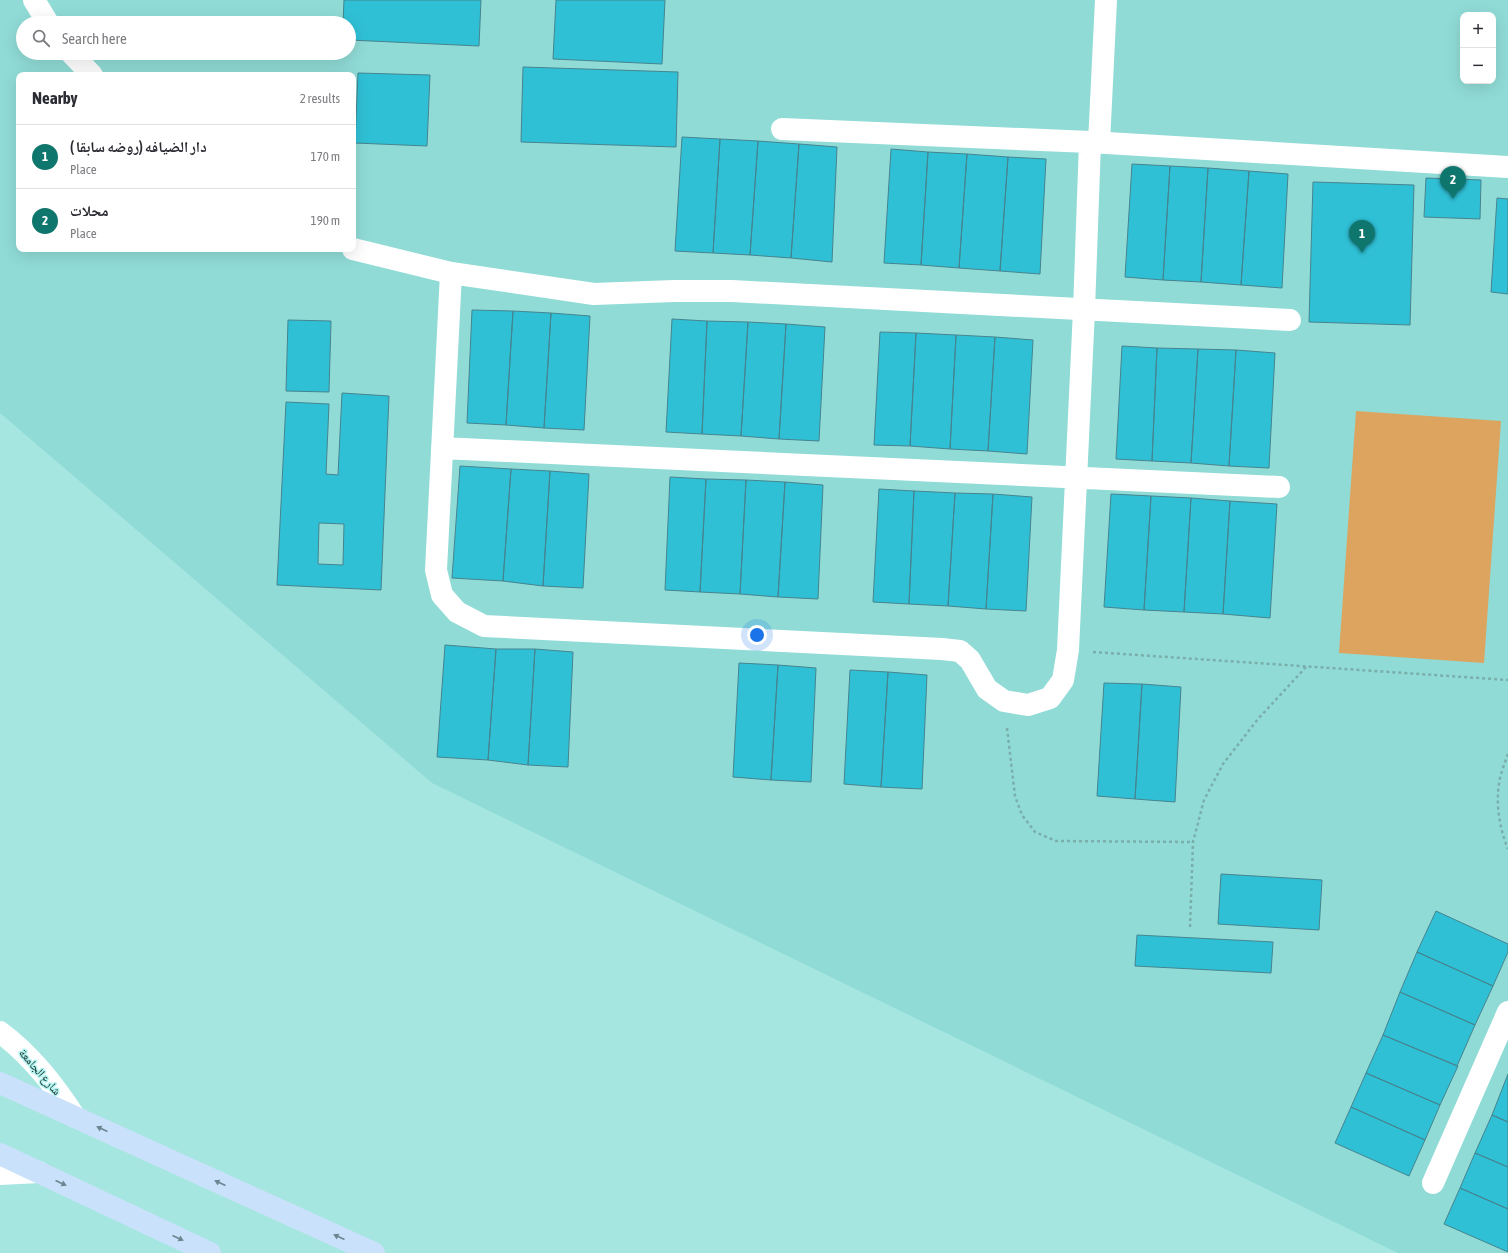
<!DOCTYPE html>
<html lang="en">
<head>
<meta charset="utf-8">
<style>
  body { margin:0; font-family:"Asap Condensed","Noto Naskh Arabic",sans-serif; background:#f2f2f3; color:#2b2b33 }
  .controls { position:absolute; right:12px; top:12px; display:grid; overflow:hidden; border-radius:8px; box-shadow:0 4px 16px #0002 }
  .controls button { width:36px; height:36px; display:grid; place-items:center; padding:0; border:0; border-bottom:1px solid #e1e1e2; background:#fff; color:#2b2b33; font:20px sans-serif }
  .you { position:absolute; left:757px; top:635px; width:14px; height:14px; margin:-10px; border:3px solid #fff; border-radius:50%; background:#1a73e8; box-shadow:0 0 0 6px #1a73e833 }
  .badge { display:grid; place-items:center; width:26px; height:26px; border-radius:50%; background:#0f766e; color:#fff; font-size:13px; font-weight:700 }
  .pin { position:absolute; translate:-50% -33px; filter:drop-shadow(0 1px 2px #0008) }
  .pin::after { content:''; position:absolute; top:21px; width:14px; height:12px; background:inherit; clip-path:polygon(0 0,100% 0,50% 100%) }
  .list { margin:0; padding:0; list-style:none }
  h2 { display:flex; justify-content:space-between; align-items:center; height:52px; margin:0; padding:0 16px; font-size:17px }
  h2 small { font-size:13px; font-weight:400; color:#7c7c81 }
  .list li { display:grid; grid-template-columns:26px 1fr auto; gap:12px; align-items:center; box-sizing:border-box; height:64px; padding:0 16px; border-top:1px solid #e1e1e2 }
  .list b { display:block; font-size:15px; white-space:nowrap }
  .list p { margin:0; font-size:13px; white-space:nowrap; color:#7c7c81 }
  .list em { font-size:13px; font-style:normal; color:#7c7c81 }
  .icon { flex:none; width:22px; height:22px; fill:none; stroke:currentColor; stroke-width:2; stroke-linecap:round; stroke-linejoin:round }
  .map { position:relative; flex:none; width:1508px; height:1253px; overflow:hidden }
  .search { position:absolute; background:#fff; box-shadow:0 4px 16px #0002; left:16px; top:16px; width:340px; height:44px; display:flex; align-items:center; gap:10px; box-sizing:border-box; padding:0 14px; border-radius:22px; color:#7c7c81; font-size:15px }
  .panel { position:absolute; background:#fff; box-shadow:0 4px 16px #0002; left:16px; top:72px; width:340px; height:180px; border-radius:8px }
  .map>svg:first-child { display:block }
  .built { fill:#90dbd6; fill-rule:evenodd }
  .green { fill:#dda460 }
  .building { fill:#2fc0d6; stroke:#46848f; fill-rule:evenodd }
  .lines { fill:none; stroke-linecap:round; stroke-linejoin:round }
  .path { stroke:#7aaeab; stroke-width:2.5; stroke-dasharray:3 3; stroke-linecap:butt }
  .minor { stroke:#fff; stroke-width:22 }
  .tertiary { stroke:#fff; stroke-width:22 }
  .primary { stroke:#c9e1fa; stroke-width:22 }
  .oneway { fill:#6c8590 }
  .labels { text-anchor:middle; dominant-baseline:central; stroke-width:3; stroke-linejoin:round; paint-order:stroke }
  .street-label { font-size:12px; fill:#203a39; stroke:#b2f4ef }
</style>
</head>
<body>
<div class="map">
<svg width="1508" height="1253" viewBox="0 0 1508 1253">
  <rect width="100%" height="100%" fill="#a5e6e1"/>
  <path class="built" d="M0 0H1508V1253H1398L432 783 0 413ZM1463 15H1493V81H1463ZM23 23H349V53H23ZM19 75H353V249H19Z"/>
  <path class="green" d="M1356 411 1501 421 1484 663 1339 653Z"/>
  <path class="building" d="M344 0H481L479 46 349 40V23H343Z
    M556 0H665L662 64 553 59Z
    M523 67 678 72 676 147 521 142Z
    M358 73 430 75 427 146 355 143Z
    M682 137 720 139 713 253 675 251Z
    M720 139 758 141 750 255 713 253Z
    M758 141 799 144 791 258 750 255Z
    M799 144 837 147 832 262 791 258Z
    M891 149 928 152 921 265 884 263Z
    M928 152 967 154 959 268 921 265Z
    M967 154 1008 157 1000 271 959 268Z
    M1008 157 1046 159 1040 274 1000 271Z
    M1132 164 1170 166 1163 280 1125 277Z
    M1170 166 1208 168 1201 282 1163 280Z
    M1208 168 1249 171 1241 285 1201 282Z
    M1249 171 1288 174 1282 288 1241 285Z
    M1426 178 1481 180 1480 219 1424 217Z
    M1313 182 1414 185 1410 325 1309 322Z
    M1497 198 1508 199V294L1491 292Z
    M472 310 513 311 506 425 467 423Z
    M513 311 551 313 544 428 506 425Z
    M551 313 590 316 584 430 544 428Z
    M672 319 707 321 702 434 666 432Z
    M288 320 331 321 329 392 286 391Z
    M707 321 748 322 741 436 702 434Z
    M748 322 786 324 779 439 741 436Z
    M786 324 825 327 819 441 779 439Z
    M880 332 916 333 910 446 874 445Z
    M916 333 956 335 950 449 910 446Z
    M956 335 995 337 988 451 950 449Z
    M995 337 1033 340 1027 454 988 451Z
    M1122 346 1157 348 1152 461 1116 459Z
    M1157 348 1198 349 1191 463 1152 461Z
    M1198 349 1236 350 1229 466 1191 463Z
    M1236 350 1275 353 1269 468 1229 466Z
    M342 393 389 396 381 590 277 585 286 402 329 404 326 474 338 475ZM319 523 344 524 343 565 318 564Z
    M460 466 511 469 503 581 452 578Z
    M511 469 550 471 543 586 503 581Z
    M550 471 589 474 583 588 543 586Z
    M670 477 706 479 700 592 665 590Z
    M706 479 746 480 740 594 700 592Z
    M746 480 785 482 778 597 740 594Z
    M785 482 823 485 818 599 778 597Z
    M879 489 914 491 909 604 873 602Z
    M914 491 955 493 948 606 909 604Z
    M955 493 993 494 986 609 948 606Z
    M993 494 1032 497 1026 611 986 609Z
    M1111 494 1151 496 1144 610 1104 607Z
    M1151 496 1191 498 1184 612 1144 610Z
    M1191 498 1230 501 1223 614 1184 612Z
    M1230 501 1277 504 1270 618 1223 614Z
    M445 645 496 649 488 760 437 757Z
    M496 649H535L528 765 488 760Z
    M535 649 573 652 568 767 528 765Z
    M739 663 778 665 771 780 733 777Z
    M778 665 816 668 811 782 771 780Z
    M850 670 888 672 881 787 844 784Z
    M888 672 927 675 922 789 881 787Z
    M1104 683 1142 684 1135 799 1097 796Z
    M1142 684 1181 687 1175 802 1135 799Z
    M1221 874 1322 880 1319 930 1218 924Z
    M1436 911 1508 944V952L1493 986 1417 952Z
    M1137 935 1273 942 1271 973 1135 966Z
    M1417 952 1493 986 1475 1025 1400 992Z
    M1400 992 1475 1025 1457 1066 1383 1035Z
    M1383 1035 1458 1066 1440 1105 1366 1073Z
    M1366 1073 1440 1105 1425 1140 1351 1107Z
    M1508 1074V1122L1492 1115Z
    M1351 1107 1425 1140 1409 1176 1335 1143Z
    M1492 1115 1508 1122V1167L1475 1153Z
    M1475 1153 1508 1167V1209L1460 1188Z
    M1460 1188 1508 1209V1252L1444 1224Z"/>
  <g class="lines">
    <path class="path" d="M1093 652 1508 680
      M1007 728 1015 796 1022 815 1035 832 1056 841 1193 842
      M1508 754C1505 762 1502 770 1500 778 1495 801 1499 827 1508 849
      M1190 927 1193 842 1204 800 1223 764 1258 719 1306 667"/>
    <path class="minor" d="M34 0 48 23
      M71 53 92 75
      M782 129 1090 142 1508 167
      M1099 143 1106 0
      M353 249 451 273 594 294 674 291H732L1290 320
      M451 273 436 570 442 595 457 612 484 626 942 649 960 651 970 660 987 689 1004 701 1028 705 1050 698 1063 680 1068 650 1084 310 1090 142
      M442 448 1279 487
      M1433 1183 1508 1012"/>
    <path class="tertiary" d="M0 1032C31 1055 54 1085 75 1117
      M0 1174 39 1172"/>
    <path class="primary" d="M0 1083 374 1253
      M0 1154 210 1253"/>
  </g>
  <defs><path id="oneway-solid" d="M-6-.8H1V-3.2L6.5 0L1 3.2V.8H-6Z"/></defs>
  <g class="oneway">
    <use href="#oneway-solid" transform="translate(102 1129) rotate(-156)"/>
    <use href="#oneway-solid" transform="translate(61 1183) rotate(25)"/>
    <use href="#oneway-solid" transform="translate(220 1183) rotate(-156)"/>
    <use href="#oneway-solid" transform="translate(339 1237) rotate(-156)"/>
    <use href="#oneway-solid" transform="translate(178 1238) rotate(25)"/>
  </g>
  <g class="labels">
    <g class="street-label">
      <text transform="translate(40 1072) rotate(49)">شارع الجامعة</text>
    </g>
  </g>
</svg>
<div class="controls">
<button>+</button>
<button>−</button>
</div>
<div class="you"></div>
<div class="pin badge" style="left:1362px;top:253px">1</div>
<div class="pin badge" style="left:1453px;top:199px">2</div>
<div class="search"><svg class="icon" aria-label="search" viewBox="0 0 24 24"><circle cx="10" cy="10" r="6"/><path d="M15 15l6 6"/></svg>Search here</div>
<section class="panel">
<h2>Nearby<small>2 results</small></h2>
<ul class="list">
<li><span class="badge">1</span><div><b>دار الضيافه (روضه سابقا )</b><p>Place</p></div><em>170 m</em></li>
<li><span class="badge">2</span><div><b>محلات</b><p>Place</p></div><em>190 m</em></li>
</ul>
</section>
</div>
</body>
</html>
